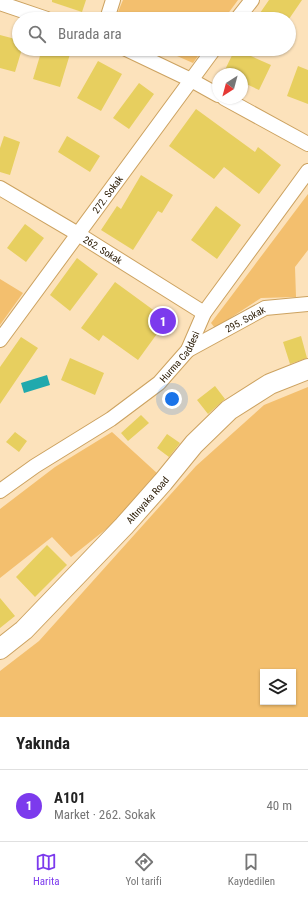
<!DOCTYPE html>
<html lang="tr">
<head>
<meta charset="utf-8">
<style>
  body { margin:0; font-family:"Roboto Condensed",sans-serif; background:#f6f6f6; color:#222 }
  .controls { position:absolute; right:12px; bottom:12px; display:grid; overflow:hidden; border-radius:0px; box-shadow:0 1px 3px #0004 }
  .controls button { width:36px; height:36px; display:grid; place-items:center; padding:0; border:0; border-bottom:1px solid #e0e0e0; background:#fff; color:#222; font:20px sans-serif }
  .compass { position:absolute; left:212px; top:68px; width:36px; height:36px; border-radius:50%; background:#fff; box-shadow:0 1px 3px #0004; rotate:216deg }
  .you { position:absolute; left:172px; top:399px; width:14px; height:14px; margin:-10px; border:3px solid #fff; border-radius:50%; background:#1a73e8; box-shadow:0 0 0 6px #1a73e833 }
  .badge { display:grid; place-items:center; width:26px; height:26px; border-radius:50%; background:#7c3aed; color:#fff; font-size:13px; font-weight:700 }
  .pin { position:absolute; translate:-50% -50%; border:2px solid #fff; box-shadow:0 1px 4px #0006 }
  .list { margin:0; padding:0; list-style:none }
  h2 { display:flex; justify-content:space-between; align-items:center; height:52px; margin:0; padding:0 16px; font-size:17px }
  h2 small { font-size:13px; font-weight:400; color:#767676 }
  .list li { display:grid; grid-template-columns:26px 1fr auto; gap:12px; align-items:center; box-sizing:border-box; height:72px; padding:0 16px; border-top:1px solid #e0e0e0 }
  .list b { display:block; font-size:15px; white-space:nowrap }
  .list p { margin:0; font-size:13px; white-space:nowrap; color:#767676 }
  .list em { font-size:13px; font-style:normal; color:#767676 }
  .icon { flex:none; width:22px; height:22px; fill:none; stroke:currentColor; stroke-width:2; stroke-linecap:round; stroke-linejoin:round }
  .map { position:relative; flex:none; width:308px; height:717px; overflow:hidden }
  .search { position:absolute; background:#fff; box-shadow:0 1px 3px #0004; left:12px; right:12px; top:12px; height:44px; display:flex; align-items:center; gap:10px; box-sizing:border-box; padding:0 14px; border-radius:22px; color:#767676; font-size:15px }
  .sheet { height:124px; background:#fff }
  nav { display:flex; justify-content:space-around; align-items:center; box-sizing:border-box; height:56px; border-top:1px solid #e0e0e0; background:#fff; font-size:11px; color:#767676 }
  nav a { display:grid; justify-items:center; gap:2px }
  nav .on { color:#7c3aed }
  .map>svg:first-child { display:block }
  .green { fill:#f3bf6e; fill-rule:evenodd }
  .water { fill:#21a9ad }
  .building { fill:#e7cf5f }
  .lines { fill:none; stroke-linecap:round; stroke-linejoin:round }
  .street-casing { stroke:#cca260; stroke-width:16 }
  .secondary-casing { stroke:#cca260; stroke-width:22 }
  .street { stroke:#fff; stroke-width:14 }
  .secondary { stroke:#fff; stroke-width:20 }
  .labels { text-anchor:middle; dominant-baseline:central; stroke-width:3; stroke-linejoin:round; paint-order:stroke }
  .street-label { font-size:10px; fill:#281800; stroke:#fbf2e5 }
</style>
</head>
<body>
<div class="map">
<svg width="308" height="717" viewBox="0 0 308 717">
  <rect width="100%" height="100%" fill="#fce2bb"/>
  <path class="green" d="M123 0H238L224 19H115Z
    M161 49H203L193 63Z
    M308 194V250L295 267 296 297 261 298 215 328 211 323Z
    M0 279 23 293 0 325Z
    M308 387V717H0V671L39 641 196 466 264 405ZM263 672H293V702H263Z
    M112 432 158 474 139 503 71 557 52 537 0 578V509L55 467Z"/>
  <path class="water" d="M47 375 50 385 24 393 21 383Z"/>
  <path class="building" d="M52 0H86L82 12 52 2Z
    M269 0H302L289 19H268L260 13Z
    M0 35 19 40V49H22L15 72 0 68Z
    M42 49H55L70 54 60 87 33 79Z
    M235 49 271 65 259 90 242 82V74H223Z
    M98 61 122 74 101 111 77 98Z
    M298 66 308 70V104L287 96Z
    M139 83 154 94 129 129 113 118Z
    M196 109 255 152 258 147 281 165 259 194 224 167 214 179 169 146Z
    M4 136 20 142 10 175 0 172V148Z
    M67 136 100 156 90 172 58 152Z
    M141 175 173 195 162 213 158 211 133 250 101 230 117 206 121 209Z
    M216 206 241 225 217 259 191 240Z
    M25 224 44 238 26 262 7 248Z
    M77 258 98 274 70 311 50 295Z
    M115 282 167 320 138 360 103 335 99 341 81 328Z
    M301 336 307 358 290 364 283 342Z
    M21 337 38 348 0 404V367Z
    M70 358 104 373 95 395 61 380Z
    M215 386 225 399 208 414 197 400Z
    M141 415 149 423 128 441 121 433Z
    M15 432 27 441 19 452 6 442Z
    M167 434 180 443 169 457 157 448Z
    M47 545 67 565 35 597 16 577Z
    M0 598 15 616 0 628Z"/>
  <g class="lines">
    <defs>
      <g id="street">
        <path d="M0 3 47 19"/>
        <path d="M107 19 113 0"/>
        <path d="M237 19 252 0"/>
        <path d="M126 49 191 80 218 95"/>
        <path d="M224 98 308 144"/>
        <path id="s1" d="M0 188 78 234 204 313"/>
        <path id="s2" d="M0 340 214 49"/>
        <path id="s3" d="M188 350 265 308 308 304"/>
        <path id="s4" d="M0 491 35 466 111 419 159 383 188 350 204 313 308 171"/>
      </g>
      <g id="secondary">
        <path id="s5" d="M0 649 24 630 124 526 163 482 194 444 229 410 270 384 308 369"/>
      </g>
    </defs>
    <use href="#street" class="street-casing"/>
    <use href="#secondary" class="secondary-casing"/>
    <use href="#street" class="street"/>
    <use href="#secondary" class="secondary"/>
  </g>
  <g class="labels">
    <g class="street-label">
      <text stroke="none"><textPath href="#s2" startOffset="181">272. Sokak</textPath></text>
      <text stroke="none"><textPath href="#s1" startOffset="120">262. Sokak</textPath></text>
      <text stroke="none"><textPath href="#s3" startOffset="65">295. Sokak</textPath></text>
      <text stroke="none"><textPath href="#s4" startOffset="226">Hurma Caddesi</textPath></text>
      <text stroke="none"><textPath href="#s5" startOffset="210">Altınyaka Road</textPath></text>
    </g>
  </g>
</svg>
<div class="controls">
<button><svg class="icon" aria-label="layers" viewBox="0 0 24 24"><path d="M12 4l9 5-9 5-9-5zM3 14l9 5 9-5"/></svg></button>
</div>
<svg class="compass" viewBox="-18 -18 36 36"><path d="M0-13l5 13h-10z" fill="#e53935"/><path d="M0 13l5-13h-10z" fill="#767676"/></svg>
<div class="you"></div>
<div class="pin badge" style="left:163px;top:321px">1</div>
<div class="search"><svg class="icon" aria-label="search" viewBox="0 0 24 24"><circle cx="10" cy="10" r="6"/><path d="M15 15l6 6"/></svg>Burada ara</div>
</div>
<section class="sheet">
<h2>Yakında<small></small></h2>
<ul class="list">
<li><span class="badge">1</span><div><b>A101</b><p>Market · 262. Sokak</p></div><em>40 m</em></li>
</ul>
</section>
<nav>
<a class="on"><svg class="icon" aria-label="map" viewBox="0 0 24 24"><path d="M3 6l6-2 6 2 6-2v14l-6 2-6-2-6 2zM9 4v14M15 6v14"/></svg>Harita</a>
<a><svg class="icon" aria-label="directions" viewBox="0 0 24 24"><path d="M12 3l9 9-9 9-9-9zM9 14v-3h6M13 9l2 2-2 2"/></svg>Yol tarifi</a>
<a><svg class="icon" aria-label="saved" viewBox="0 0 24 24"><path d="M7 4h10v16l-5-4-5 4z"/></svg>Kaydedilen</a>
</nav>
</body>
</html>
